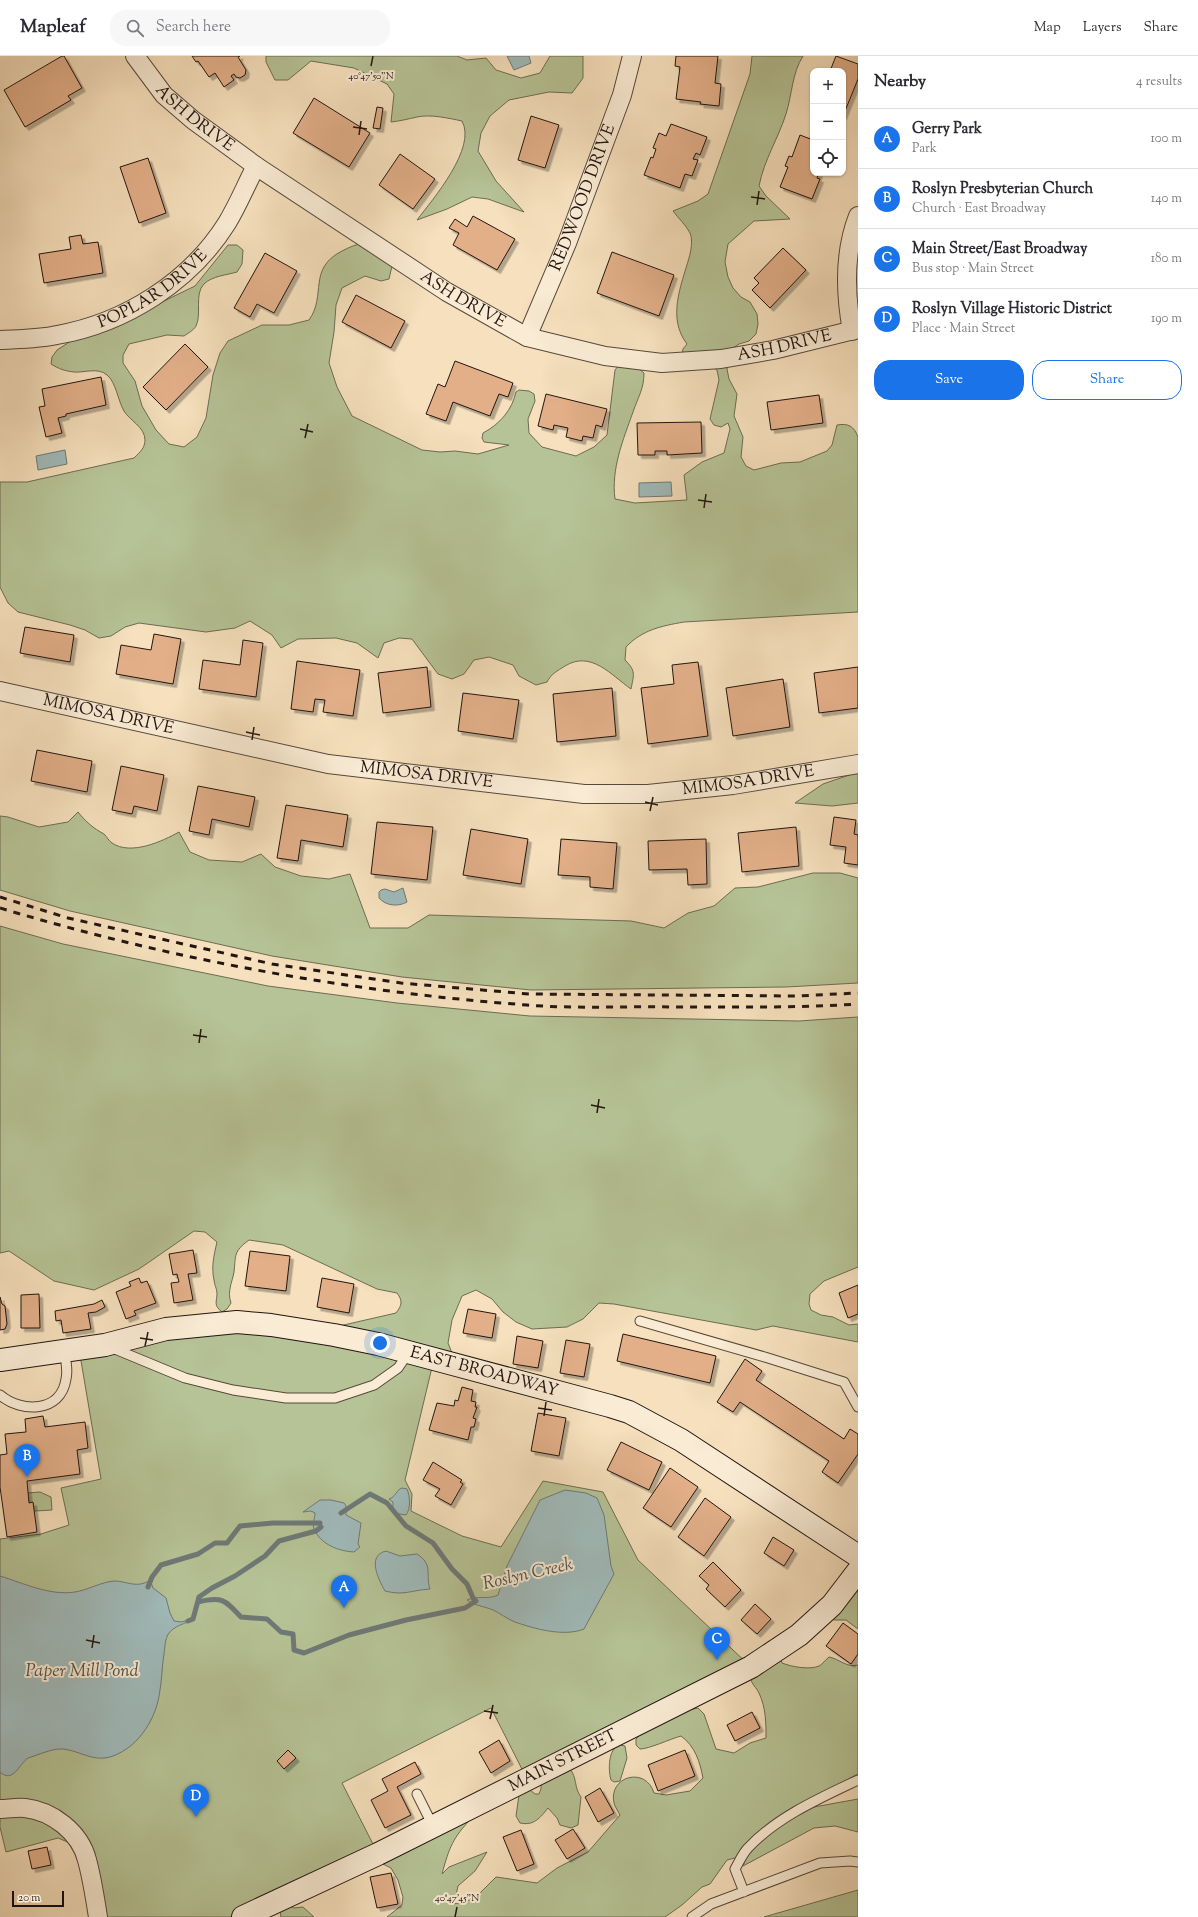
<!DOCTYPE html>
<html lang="en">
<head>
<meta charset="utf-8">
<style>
  body { margin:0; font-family:"Sorts Mill Goudy",serif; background:#f7f7f7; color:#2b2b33 }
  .controls { position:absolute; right:12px; top:12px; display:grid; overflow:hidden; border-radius:8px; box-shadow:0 1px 3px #0004 }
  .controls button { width:36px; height:36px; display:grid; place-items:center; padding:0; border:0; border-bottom:1px solid #e1e1e2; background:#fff; color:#2b2b33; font:20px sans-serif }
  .scale { position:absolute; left:12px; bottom:10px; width:52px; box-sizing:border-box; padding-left:4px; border:2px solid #221510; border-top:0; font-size:11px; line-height:14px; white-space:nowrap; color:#221510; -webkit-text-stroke:3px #f9ebd4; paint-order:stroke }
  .you { position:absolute; left:380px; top:1287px; width:14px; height:14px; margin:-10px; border:3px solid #fff; border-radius:50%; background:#1a73e8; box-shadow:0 0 0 6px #1a73e833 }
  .badge { display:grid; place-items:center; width:26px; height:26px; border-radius:50%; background:#1a73e8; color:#fff; font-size:13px; font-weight:700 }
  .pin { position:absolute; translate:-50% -33px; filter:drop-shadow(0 1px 2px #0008) }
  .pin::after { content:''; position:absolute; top:21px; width:14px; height:12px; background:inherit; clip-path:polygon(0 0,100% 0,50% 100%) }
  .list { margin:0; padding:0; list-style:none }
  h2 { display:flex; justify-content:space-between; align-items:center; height:52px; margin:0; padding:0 16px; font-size:17px }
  h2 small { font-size:13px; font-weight:400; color:#7c7c81 }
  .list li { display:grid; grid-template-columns:26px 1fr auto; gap:12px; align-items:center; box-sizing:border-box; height:60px; padding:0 16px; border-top:1px solid #e1e1e2 }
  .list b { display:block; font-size:15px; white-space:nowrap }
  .list p { margin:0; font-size:13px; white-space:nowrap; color:#7c7c81 }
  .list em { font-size:13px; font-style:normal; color:#7c7c81 }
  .actions { display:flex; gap:8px; padding:12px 16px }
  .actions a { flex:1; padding:9px 0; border:1px solid #1a73e8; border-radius:16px; text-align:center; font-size:14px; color:#1a73e8 }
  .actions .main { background:#1a73e8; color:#fff }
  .icon { flex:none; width:22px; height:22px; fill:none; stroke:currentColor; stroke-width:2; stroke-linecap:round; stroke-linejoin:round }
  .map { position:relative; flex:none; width:858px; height:1861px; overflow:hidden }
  header { display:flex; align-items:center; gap:24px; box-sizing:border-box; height:56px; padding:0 20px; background:#fff; border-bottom:1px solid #e1e1e2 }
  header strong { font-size:19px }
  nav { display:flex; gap:22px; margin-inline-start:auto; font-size:14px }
  .search { width:280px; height:36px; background:#f7f7f7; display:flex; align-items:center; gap:10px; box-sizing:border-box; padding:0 14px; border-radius:16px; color:#7c7c81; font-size:15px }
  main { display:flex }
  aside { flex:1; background:#fff }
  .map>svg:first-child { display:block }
  .green { fill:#b6c396; stroke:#6c6c53 }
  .water { fill:#a0bbbb; stroke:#6e7977 }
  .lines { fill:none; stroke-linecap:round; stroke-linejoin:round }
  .stream { stroke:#6e7977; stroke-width:5 }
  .building { fill:#e2af89; stroke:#221510; filter:url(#shadow) }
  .service-casing { stroke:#57483b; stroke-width:11 }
  .minor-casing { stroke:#57483b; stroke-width:20 }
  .secondary-casing { stroke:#221510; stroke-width:24 }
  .service { stroke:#f9ebd4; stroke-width:9 }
  .minor { stroke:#f9ebd4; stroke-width:18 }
  .secondary { stroke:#f9ebd4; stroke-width:22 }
  .rail { stroke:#221510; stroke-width:3; stroke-dasharray:7 7; stroke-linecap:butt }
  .ticks { fill:none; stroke:#221510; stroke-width:1.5 }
  .labels { text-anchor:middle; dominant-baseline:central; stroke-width:4; stroke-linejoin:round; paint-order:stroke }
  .street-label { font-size:17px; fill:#221510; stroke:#f9ebd4 }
  .water-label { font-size:18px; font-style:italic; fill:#4e4f4c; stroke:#f9ebd4 }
  .ticks-label { font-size:10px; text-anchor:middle; fill:#221510; stroke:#f9ebd4; stroke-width:4; stroke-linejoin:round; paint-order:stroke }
</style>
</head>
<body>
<header>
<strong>Mapleaf</strong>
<div class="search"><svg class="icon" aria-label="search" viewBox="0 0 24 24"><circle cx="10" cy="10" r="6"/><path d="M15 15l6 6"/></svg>Search here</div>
<nav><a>Map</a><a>Layers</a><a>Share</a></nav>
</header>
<main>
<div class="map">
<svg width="858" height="1861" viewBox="0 0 858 1861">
  <defs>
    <filter id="shadow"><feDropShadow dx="3.5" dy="3.5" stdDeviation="0" flood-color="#0004"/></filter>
  </defs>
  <rect width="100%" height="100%" fill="#f6e0bd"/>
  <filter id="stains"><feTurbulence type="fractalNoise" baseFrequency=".005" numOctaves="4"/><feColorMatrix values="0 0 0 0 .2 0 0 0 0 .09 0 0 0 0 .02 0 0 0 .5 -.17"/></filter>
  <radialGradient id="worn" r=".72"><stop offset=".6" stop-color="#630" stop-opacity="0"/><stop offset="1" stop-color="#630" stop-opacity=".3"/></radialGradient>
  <path class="green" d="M266 0H457L467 4 486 2 496 14 521 22 540 17 550 0H583V22L572 37 549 36 509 44 490 60 481 77 478 95 496 125 524 156 488 143 472 141 447 153 417 164C433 143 477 92 462 65 448 62 430 58 417 61 408 63 400 65 391 66L394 38 387 28 354 12 311 5 288 24H275L266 6Z
    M752 0H803C792 17 792 39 786 58 778 83 764 104 759 130L766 140 790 163 754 165 728 188 725 206 728 221 733 232 741 241 750 246 757 258 758 268 756 278 749 285 739 288 733 292 727 313 729 323 737 338 734 360 743 381 741 401 746 410 754 414 781 407 800 406 827 395 832 389 837 369C848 367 854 370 858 381V556L684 566C661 570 642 574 626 591L625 604C636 615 634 618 631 633 611 619 591 594 565 610 557 615 551 618 547 626L536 629 519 620 513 609 489 601 474 604 464 618 452 623 438 618 412 583 399 582 384 587 378 602 357 587 336 582 298 583 281 592 272 579 250 565 235 572 206 576 139 567 125 571 111 580 99 582 85 574 70 569 18 556 8 547 0 531V426H27L134 402C140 396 145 392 145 384 145 371 129 364 124 355 118 345 116 326 107 319 98 311 84 317 74 316 65 315 59 313 51 308L52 301 57 294 74 283 131 261 195 230 228 189H237L243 194 242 208 237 216C227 219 212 220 204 228 194 238 202 258 196 270 194 274 187 278 184 280L167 279 129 288 123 299V307L135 325 142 350 156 374 169 388 184 391 197 381 206 362 213 319 220 297 228 285 262 269H289L309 264C327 239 307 213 342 195 350 191 356 188 365 187L392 210 389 223 381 225 365 220 342 232 336 249 334 276 329 307 337 331 352 360 422 394 440 396 455 395 478 398 509 389 484 386 482 382 483 377C500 368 512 354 516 336L519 334 529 335 534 338 535 345 528 363 529 377 542 391 576 400 594 391 607 379 615 314 619 309 638 312 644 317C644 333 638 341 633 356 623 384 611 413 615 443L635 447 687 444 684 419 702 406 724 397 730 373 728 367 721 371 714 369 710 363 719 324 717 314 709 309 682 299 683 293 687 288C667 262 681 230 689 202 691 195 693 184 690 177 686 169 678 162 673 155L698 145 708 138 750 18Z
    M858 716V747L832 750 795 747 823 728Z
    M78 756C86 766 93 772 104 778 107 781 109 785 112 787 131 800 163 785 179 776L190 796 209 804 242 806 261 798 275 811 301 820 329 823 350 818 370 872H408L429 859 631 865 664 872 688 857 714 850 735 832 758 831 813 817H840L858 822V927L786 931 531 934 402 921 272 900 70 855 0 834V760L8 761 39 771 68 766Z
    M0 870 63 888 268 930 397 947 530 960 799 965 858 961V1211L824 1225 810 1238 809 1248 811 1254 821 1259 833 1261 849 1269 858 1268V1286L773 1270 756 1274 614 1248 599 1247 583 1263 567 1271 532 1273 516 1266 503 1256 492 1243 476 1234 462 1240 452 1264 448 1287 454 1302 434 1303 405 1424 412 1438 411 1455 462 1480 501 1491 543 1425 603 1436 638 1504 751 1611 527 1723 491 1652 342 1727 378 1798 472 1762C453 1781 449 1792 442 1818L449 1811 487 1796 475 1815 458 1830 454 1848 474 1843 496 1821 537 1827 557 1812 588 1796 620 1759C618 1755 615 1751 614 1747 608 1720 646 1710 654 1737L666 1739 690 1735 703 1722C700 1706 695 1690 681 1680 670 1683 649 1693 640 1693L636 1689V1683L640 1679 684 1655 698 1652 704 1658 716 1693 734 1697 750 1687 766 1682C766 1667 766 1652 759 1637 756 1631 752 1629 750 1621L780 1601 782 1607C792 1611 810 1614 819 1610 823 1608 825 1604 829 1601 840 1603 846 1612 858 1609V1718L830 1733 804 1755 814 1751 858 1743V1776L835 1770 814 1772 743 1810 747 1799 727 1804 710 1828 702 1831 682 1849 665 1861H387L402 1849 403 1841 398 1824 391 1812 379 1806 243 1861H98L87 1803 70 1787 58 1782 6 1796 0 1771V1483L41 1478 69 1469 61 1432 101 1423 79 1293 166 1273 335 1271 396 1257C402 1249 403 1245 397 1237L377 1233 283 1189 249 1184C233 1196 236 1199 234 1216 232 1227 227 1235 231 1247L227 1253 222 1256C213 1249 217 1246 217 1237 217 1233 214 1228 214 1224 211 1211 214 1199 217 1186L205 1176 194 1175 139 1213 94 1234 54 1225 9 1195 0 1197Z
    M40 1436 51 1441 52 1454 34 1455 33 1447H29L28 1437Z
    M858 1515V1573L846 1564H834L830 1561Z
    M620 1689 625 1690 627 1702 620 1725 614 1726 611 1724C608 1714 608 1692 620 1689Z
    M570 1713C577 1721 574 1732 581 1741L578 1769 571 1772 560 1769 557 1762 548 1752C540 1762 534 1770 520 1767L516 1760 519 1739 530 1734 535 1738H539L541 1733V1724Z
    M858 1834V1861H764Z
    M290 1850 294 1852 303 1851 314 1861H281L280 1855Z"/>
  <path class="water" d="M507 0H529L531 7 514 14Z
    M65 394 67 408 38 414 36 400Z
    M671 426 672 440 639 441V427Z
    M403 832 407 846C398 851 386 850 379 842V836L381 834 385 833 394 836Z
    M402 1432 407 1433C410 1440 411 1453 406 1459L393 1457V1446L389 1443C396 1441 396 1434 402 1432Z
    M565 1434 586 1437 597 1442 604 1459 611 1510 614 1518 584 1573C564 1581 535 1573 515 1566 507 1563 500 1557 493 1554 484 1550 475 1550 467 1544 477 1539 488 1544 498 1539L507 1510 540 1444Z
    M320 1444H331L344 1447 346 1450V1459L361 1467 358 1488 360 1491 354 1496C339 1495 321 1489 314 1473 312 1468 315 1462 315 1457L311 1455 303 1456Z
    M386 1495 400 1500 417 1498C434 1509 425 1518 430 1533 412 1534 404 1540 385 1535 379 1524 366 1500 386 1495Z
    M0 1520C23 1527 50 1540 75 1536 88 1534 101 1526 114 1525 127 1525 137 1533 150 1524L153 1532 166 1542 170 1557 174 1565 181 1566 193 1563C185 1568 174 1570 169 1577 165 1582 165 1591 164 1598 162 1610 162 1622 160 1634 157 1661 140 1690 113 1700 94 1707 81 1695 63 1693 53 1692 38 1699 28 1702 19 1708 13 1728 0 1716Z"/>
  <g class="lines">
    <path class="stream" d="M341 1457 370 1438 387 1447 406 1470 433 1487 452 1513 467 1528 474 1544
      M148 1531 152 1521 161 1509 198 1498 215 1487H227L240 1470 273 1467H320
      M198 1546C222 1540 225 1544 241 1561L267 1563 281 1576 293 1578 294 1594 304 1597 349 1579 406 1564 465 1552 476 1545
      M188 1565 193 1563 199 1541 212 1532 235 1520 265 1500 279 1485 316 1475 321 1471"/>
  </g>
  <path class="building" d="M62 0H64L82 32 68 40 71 44 25 71 4 34Z
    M192 0H240L238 1 246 14 245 19 240 22 236 21 234 18 231 20 234 24 224 31 215 17 209 21 198 5 196 6Z
    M676 0H718L715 27 721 28 719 50 700 48 701 46 676 43 680 11 675 10Z
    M836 0 858 8V23L843 60V15H830Z
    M314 42 370 77 349 111 293 77Z
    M377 51 383 52 380 73 373 72Z
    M531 60 559 69 545 112 518 104Z
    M671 68 707 81 700 99 696 97 693 103 698 104 692 120 685 118 680 132 644 119 651 101 653 102 656 93 653 92 659 77 666 80Z
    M800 79 813 84V117H819L817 122 820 123 812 143 780 131 788 111 785 110 789 100 792 101Z
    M400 98 435 123 413 153 379 129Z
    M148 102 166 157 139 167 120 111Z
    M473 160 515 183 497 214 453 189 459 177 449 172 455 163 467 171Z
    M81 179 83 188 98 186 103 217 44 227 39 198 71 193 69 181Z
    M783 192 806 214 770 252 752 234 759 227 754 222Z
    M612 196 674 219 659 260 597 237Z
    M265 197 297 215 274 257 257 248 250 261 234 252Z
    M356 239 405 265 391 292 342 266Z
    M185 288 208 311 166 354 143 331Z
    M455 305 513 327 508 341 499 338 490 360 453 346 446 365 426 358 438 328 445 331Z
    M101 321 106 349 66 358V360L58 362 62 377 46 381 39 351 45 350 42 333Z
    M546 338 607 353 602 371 596 369 593 382 583 380 582 385 566 381 568 372 554 369 553 374 538 370Z
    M819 339 823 367 771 374 767 346Z
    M701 366 702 397 667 399V395H655V399H638L637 367Z
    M25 571 74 579 70 606 20 597Z
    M154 578 181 583 173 628 116 618 121 589 151 594Z
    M243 584 263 587 256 641 199 633 203 604 240 609Z
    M297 605 360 614 353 660 323 656 325 644 315 643 313 656 291 653Z
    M698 606 708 680 648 688 641 632 674 628 672 609Z
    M427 611 431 651 383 657 378 617Z
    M858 611V652L819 657 814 617Z
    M783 623 790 671 733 680 726 632Z
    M612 632 616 680 557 686 553 638Z
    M463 637 519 644 513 683 458 675Z
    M37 694 92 705 87 736 31 725Z
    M121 710 164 719 157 755 134 750 132 758 112 754Z
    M198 730 255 741 249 771 212 763 209 779 189 775Z
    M286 749 348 759 343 791 301 784 298 805 277 802Z
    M834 761 856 764 854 778 858 779V809L844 807 846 791 830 789Z
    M377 766 433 771 427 824 371 818Z
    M796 771 799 810 742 816 738 777Z
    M471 773 528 783 521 828 463 819Z
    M561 783 617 787 613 833 590 831V821L558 819Z
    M706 783 707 828 688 829 687 813 649 814 648 785Z
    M193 1194 197 1217 188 1218 193 1244 174 1247 171 1227 179 1226 177 1218 173 1219 169 1198Z
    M250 1195 290 1200 286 1235 245 1230Z
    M139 1222 141 1227 147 1225 156 1247 134 1255 136 1259 126 1263 116 1236 131 1230 129 1226Z
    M322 1222 354 1228 349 1257 317 1251Z
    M858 1229V1258L848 1262 839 1237Z
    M39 1238 40 1272H21V1239Z
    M0 1241 2 1248 5 1250 7 1268 5 1273 0 1274Z
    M102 1244 105 1251 96 1256 88 1257 91 1273 63 1277 61 1264 56 1265 55 1255 94 1248Z
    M468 1253 496 1258 492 1282 463 1277Z
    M623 1278 716 1300 710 1327 617 1305Z
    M517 1280 543 1285 538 1312 513 1308Z
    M566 1284 590 1288 584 1321 560 1317Z
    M745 1303 762 1315 756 1324 844 1383 850 1373 858 1378V1398L838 1427 822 1416 829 1405 740 1346 733 1356 717 1346Z
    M462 1331 473 1334 471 1345 476 1346 475 1351H477L473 1362 476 1363 474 1371H471L468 1384 429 1374 437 1347 454 1350 455 1344 458 1345Z
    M538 1357 566 1362 559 1400 531 1395Z
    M43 1360 45 1371 85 1366 88 1392 77 1394 80 1418 27 1425 29 1447 33 1446 37 1476 7 1481 0 1431V1399L7 1398 5 1378 26 1376 25 1363Z
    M621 1386 662 1406 649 1434 607 1414Z
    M433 1406 462 1424 460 1426 463 1428 451 1449 435 1440 440 1433 423 1424Z
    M670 1412 698 1431 671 1471 643 1452Z
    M705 1442 731 1461 704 1500 678 1481Z
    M773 1481 794 1494 784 1510 764 1497Z
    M713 1506 741 1534 725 1551 706 1533 709 1529 699 1520Z
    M755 1548 771 1563 757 1578 741 1564Z
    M843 1567 858 1578V1598L851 1608 826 1590Z
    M752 1656 760 1672 735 1685 727 1669Z
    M499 1684 510 1705 491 1717 479 1696Z
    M288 1694 296 1702 284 1713 277 1705Z
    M685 1694 695 1720 658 1735 648 1709Z
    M415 1706 421 1718 397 1731 411 1759 385 1772 371 1744 388 1735 382 1723Z
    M600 1732 614 1757 598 1766 585 1741Z
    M573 1773 585 1792 567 1803 555 1784Z
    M521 1774 534 1808 517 1815 503 1781Z
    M47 1791 51 1809 32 1813 28 1795Z
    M391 1817 398 1848 377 1852 370 1821Z"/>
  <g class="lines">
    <defs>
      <path id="service" d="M640 1265 768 1302 844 1326 858 1351
        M110 1291 185 1322 233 1334 286 1342H335L374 1329 398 1312 409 1296
        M0 1339C21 1357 61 1357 66 1323 68 1314 66 1305 64 1295
        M417 1738 433 1770
        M744 1836 735 1813C739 1806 743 1797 748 1792 777 1761 820 1742 858 1724
        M692 1861 711 1848 820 1807 850 1805 858 1806"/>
      <g id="minor">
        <path id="s1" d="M135 0 164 39 193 64 256 110 447 236 527 281 605 300 662 307 721 303 773 294 858 273"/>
        <path d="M852 275C845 237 844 196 858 160"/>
        <path id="s2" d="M527 281 567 187 622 39 632 0"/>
        <path id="s3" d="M0 284C19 283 39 283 57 279 125 267 190 226 227 167 238 149 246 129 256 110"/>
        <path id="s4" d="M0 635 328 708 584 738H648L733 729 858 708"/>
        <path d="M0 1753C8 1753 17 1751 25 1752 52 1755 80 1776 87 1804 92 1822 95 1842 98 1861"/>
      </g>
      <g id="secondary">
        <path id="s5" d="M0 1304 105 1289 166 1273 237 1266 271 1269 334 1279 378 1288 610 1350 629 1356 681 1384 858 1500"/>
        <path id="s6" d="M243 1861 378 1798 751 1611 799 1579 832 1549 858 1515"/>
      </g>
    </defs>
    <use href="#service" class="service-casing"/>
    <use href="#minor" class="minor-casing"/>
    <use href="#secondary" class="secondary-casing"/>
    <use href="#service" class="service"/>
    <use href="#minor" class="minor"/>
    <use href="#secondary" class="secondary"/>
    <path class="rail" d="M0 841 68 862 272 908 401 927 529 938 796 940 858 937
      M0 852C170 903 349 936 527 949 576 953 626 950 675 951 736 951 797 952 858 948"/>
  </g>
  <path class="ticks" d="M371 10 373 0M353 71 367 73M359 79 361 65M751 141 765 143M757 149 759 135M300 373 313 376M305 382 308 368M698 444 712 446M704 452 706 438M246 676 260 679M252 684 254 671M645 746 658 749M650 755 653 741M193 979 207 981M199 987 201 973M591 1049 605 1052M597 1057 599 1043M140 1282 153 1284M145 1290 148 1276M538 1352 552 1354M544 1360 546 1346M86 1584 100 1587M92 1592 94 1579M484 1655 498 1657M490 1663 493 1649M455 1861 457 1851"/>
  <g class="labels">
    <g class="street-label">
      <text stroke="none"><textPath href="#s1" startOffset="87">ASH DRIVE</textPath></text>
      <text stroke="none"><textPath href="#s2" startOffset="150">REDWOOD DRIVE</textPath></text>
      <text stroke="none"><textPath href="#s3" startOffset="165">POPLAR DRIVE</textPath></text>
      <text stroke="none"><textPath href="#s1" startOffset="411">ASH DRIVE</textPath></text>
      <text stroke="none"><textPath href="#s1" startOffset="747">ASH DRIVE</textPath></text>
      <text stroke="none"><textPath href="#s4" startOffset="111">MIMOSA DRIVE</textPath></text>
      <text stroke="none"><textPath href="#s4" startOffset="435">MIMOSA DRIVE</textPath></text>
      <text stroke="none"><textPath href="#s4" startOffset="759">MIMOSA DRIVE</textPath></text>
      <text stroke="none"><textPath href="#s5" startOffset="493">EAST BROADWAY</textPath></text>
      <text stroke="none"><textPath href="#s6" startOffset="356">MAIN STREET</textPath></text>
    </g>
    <g class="water-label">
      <text transform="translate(528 1519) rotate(-13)">Roslyn Creek</text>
      <text x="82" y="1616">Paper Mill Pond</text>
    </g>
  </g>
  <g class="ticks-label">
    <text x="371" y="23">40°47'50"N</text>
    <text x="457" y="1845">40°47'45"N</text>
  </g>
  <rect width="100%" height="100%" filter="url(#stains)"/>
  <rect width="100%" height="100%" fill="url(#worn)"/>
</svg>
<div class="controls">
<button>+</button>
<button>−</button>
<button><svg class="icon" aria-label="locate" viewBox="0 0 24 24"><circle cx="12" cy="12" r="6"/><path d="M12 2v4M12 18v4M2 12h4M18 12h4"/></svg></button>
</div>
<div class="scale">20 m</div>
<div class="you"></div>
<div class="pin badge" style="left:344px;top:1552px">A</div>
<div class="pin badge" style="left:27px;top:1421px">B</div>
<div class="pin badge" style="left:717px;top:1604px">C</div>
<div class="pin badge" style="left:196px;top:1761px">D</div>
</div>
<aside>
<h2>Nearby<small>4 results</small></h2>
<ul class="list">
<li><span class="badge">A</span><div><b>Gerry Park</b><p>Park</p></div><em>100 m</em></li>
<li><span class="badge">B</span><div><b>Roslyn Presbyterian Church</b><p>Church · East Broadway</p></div><em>140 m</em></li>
<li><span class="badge">C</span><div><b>Main Street/East Broadway</b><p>Bus stop · Main Street</p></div><em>180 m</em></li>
<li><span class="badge">D</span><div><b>Roslyn Village Historic District</b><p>Place · Main Street</p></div><em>190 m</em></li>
</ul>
<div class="actions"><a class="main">Save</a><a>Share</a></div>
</aside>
</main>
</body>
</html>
